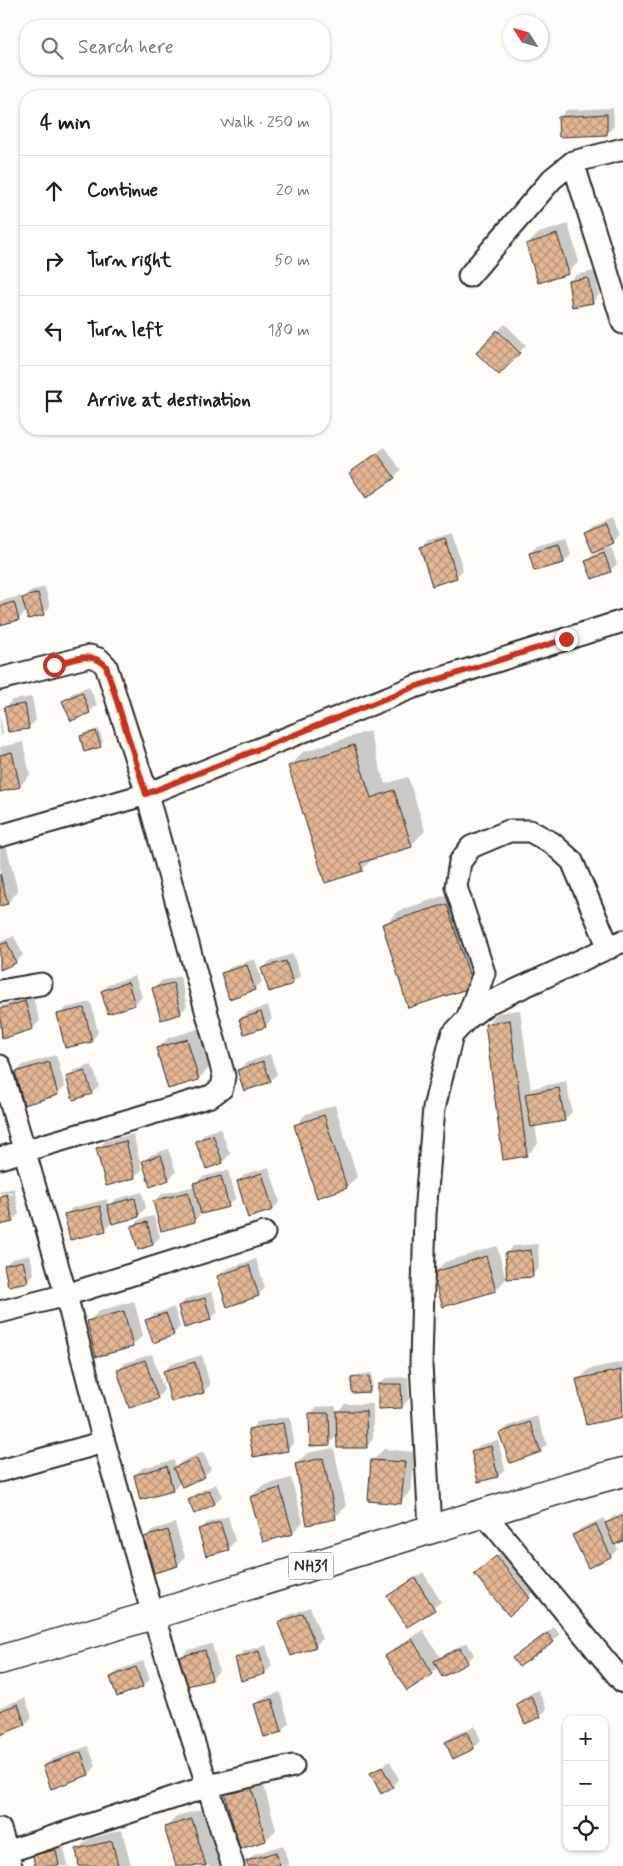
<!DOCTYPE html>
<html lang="en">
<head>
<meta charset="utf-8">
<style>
  body { margin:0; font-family:Mynerve,sans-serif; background:#f2f2f2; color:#202124 }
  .controls { position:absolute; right:15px; bottom:15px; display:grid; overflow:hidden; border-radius:10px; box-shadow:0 1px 4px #0004 }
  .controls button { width:45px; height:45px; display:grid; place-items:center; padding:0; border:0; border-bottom:1px solid #e0e0e0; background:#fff; color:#202124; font:25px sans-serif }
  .compass { position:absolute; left:503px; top:15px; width:45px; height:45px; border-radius:50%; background:#fff; box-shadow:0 1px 4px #0004; rotate:307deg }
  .stop { position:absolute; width:15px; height:15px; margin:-11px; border:4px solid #c8321e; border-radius:50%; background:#fff }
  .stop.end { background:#c8321e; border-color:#fff; box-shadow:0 1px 5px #0008 }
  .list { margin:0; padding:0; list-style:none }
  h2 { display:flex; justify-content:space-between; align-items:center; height:65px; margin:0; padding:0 20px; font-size:21px }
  h2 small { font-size:16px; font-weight:400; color:#757577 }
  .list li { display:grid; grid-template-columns:32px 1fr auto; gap:15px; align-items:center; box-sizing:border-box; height:70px; padding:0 20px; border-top:1px solid #e0e0e0 }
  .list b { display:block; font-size:19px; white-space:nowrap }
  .list em { font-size:16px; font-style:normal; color:#757577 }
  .icon { flex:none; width:28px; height:28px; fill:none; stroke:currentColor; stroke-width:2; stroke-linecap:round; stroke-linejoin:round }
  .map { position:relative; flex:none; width:623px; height:1866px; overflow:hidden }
  .search { position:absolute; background:#fff; box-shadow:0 1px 4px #0004; left:20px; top:20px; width:310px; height:55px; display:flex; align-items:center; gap:12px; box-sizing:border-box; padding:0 18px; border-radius:20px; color:#757577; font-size:19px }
  .panel { position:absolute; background:#fff; box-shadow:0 1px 4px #0004; left:20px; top:90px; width:310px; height:345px; border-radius:20px }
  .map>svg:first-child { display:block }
  .shadow { fill:#0003 }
  .building { fill:url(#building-cross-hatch); stroke:#2b2b2b }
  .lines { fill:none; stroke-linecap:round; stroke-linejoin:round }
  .minor-casing { stroke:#2b2b2b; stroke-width:25 }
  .highway-casing { stroke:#2b2b2b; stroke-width:31 }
  .minor { stroke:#fdfcf7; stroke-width:21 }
  .highway { stroke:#fdfcf7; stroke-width:28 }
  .route { stroke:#c8321e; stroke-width:6 }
  .labels { text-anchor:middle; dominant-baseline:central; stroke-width:4.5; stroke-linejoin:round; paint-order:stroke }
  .shield { fill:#fdfcf7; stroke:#6a6a68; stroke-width:1 }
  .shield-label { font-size:16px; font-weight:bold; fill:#2b2b2b }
</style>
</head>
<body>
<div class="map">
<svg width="623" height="1866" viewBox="0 0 623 1866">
  <defs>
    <pattern id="building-cross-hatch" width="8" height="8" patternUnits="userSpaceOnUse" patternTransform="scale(1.25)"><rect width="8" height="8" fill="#e4b794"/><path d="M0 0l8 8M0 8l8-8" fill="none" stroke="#b99579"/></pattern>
  </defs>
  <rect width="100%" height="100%" fill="#fdfcf7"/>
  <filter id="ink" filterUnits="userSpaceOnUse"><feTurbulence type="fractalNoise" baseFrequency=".02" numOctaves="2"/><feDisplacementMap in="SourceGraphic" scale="10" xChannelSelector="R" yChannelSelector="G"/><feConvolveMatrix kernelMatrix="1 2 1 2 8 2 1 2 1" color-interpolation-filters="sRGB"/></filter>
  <g filter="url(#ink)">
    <path class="shadow" d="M613 108 614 126 607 134 559 118 566 110Z
      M568 224 579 262 568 272 528 244 539 233Z
      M595 271 599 295 592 302 569 282 576 275Z
      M505 324 526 345 499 374 477 353Z
      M385 447 401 470 394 477 350 473Z
      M612 517 620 535 613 543 586 532 593 525Z
      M452 533 463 570 456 577 421 547 428 540Z
      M566 538 571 555 564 562 530 553 537 546Z
      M611 547 617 564 610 571 587 561 594 554Z
      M45 587 50 607 43 614 27 611 18 619 0 624V601L21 596 22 599 31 591Z
      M89 686 97 705 89 712 64 701 71 694Z
      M32 697 36 720 29 727 5 708 12 700Z
      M0 714 3 734 0 736Z
      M99 729 103 742 100 746 81 736 84 733Z
      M369 731 385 784 408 777 425 831 411 845 374 857 362 870 289 766 303 752Z
      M23 742 30 775 20 786 0 791V747Z
      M6 845 18 892 7 903 0 904V847Z
      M461 890 487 971 472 986 384 925 398 911Z
      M14 936 23 955 16 962 0 969V942Z
      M293 954 300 976 292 983 263 969 270 961Z
      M255 959 262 982 254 989 223 974 230 967Z
      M135 976 142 997 135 1004 102 991 109 984Z
      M180 976 187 1006 180 1013 154 989 161 981Z
      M32 995 40 1021 33 1028 3 1038 0 1029V1006Z
      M91 1002 98 1033 91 1041 59 1015 66 1008Z
      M268 1006 272 1019 265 1026 240 1019 248 1012Z
      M520 1010 531 1090 533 1088 566 1081 572 1112 565 1119 535 1125 538 1144 527 1155 487 1024 497 1013Z
      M198 1029 209 1068 198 1079 157 1049 168 1038Z
      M270 1054 277 1074 270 1081 238 1070 246 1063Z
      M56 1055 65 1087 57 1094 16 1072 23 1065Z
      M92 1065 99 1086 92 1093 74 1099 68 1078 75 1070Z
      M335 1105 357 1177 346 1187 296 1125 306 1114Z
      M220 1128 230 1154 223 1162 206 1168 197 1142 204 1134Z
      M133 1134 142 1170 134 1177 98 1148 105 1141Z
      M168 1149 176 1172 169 1179 143 1162 151 1155Z
      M269 1167 280 1202 272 1209 238 1182 245 1174Z
      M228 1170 236 1198 228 1205 201 1214 194 1221 155 1201 162 1194 195 1186 202 1177Z
      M14 1188 19 1214 12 1221 0 1224V1197L13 1194V1192L0 1194V1191Z
      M142 1192 146 1208 139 1215 112 1222 105 1230 65 1215 72 1208 107 1199 108 1206 116 1199Z
      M154 1216 160 1237 153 1244 133 1227 140 1219Z
      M538 1244 539 1268 532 1275 506 1253 513 1246Z
      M497 1246 506 1279 496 1290 434 1273 445 1262Z
      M30 1255 34 1274 27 1281 5 1266 12 1259Z
      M256 1259 265 1288 258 1295 218 1276 226 1269Z
      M212 1292 218 1312 210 1319 179 1306 186 1299Z
      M134 1301 143 1335 132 1346 88 1322 99 1311Z
      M174 1307 180 1327 173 1334 147 1321 154 1314Z
      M152 1354 164 1390 157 1398 118 1370 125 1363Z
      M202 1355 210 1385 203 1392 164 1371 171 1364Z
      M623 1362V1416L587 1423 578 1380 589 1369Z
      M372 1373V1387L369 1391 352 1378 355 1375Z
      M408 1377 409 1399 402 1407 379 1385 386 1378Z
      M345 1404H373V1439L366 1447 338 1435 329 1444 310 1414 317 1407 336 1406V1413Z
      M290 1416 294 1442 287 1450 250 1430 257 1422Z
      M537 1416 547 1444 540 1451 501 1434 508 1426Z
      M498 1440 505 1469 498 1476 479 1481 472 1452 480 1445Z
      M334 1448 346 1507 335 1517 296 1464 307 1453Z
      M384 1449 415 1452 411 1491 400 1502 373 1460Z
      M203 1452 211 1469 204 1476 181 1482 172 1490 135 1476 142 1468 174 1460 176 1468 182 1461Z
      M291 1478 303 1522 293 1532 264 1541 251 1497 262 1486Z
      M216 1484 222 1496 215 1503 195 1512 189 1501 196 1493Z
      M623 1512V1540L615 1543 618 1549 611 1556 588 1566 574 1535 581 1528 604 1518 606 1523 614 1516Z
      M228 1516 235 1541 228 1549 200 1530 207 1523Z
      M175 1523 185 1557 178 1565 155 1571 145 1538 152 1530Z
      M507 1546 540 1586 509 1614 476 1575Z
      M423 1572 441 1602 408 1625 389 1596Z
      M310 1607 322 1639 315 1646 280 1623 287 1616Z
      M554 1627 560 1634 553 1641 514 1658Z
      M423 1630 440 1657 467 1642 474 1655 467 1662 439 1667 407 1689 387 1656 398 1646Z
      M212 1644 219 1671 212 1678 188 1685 181 1657 188 1650Z
      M266 1645 272 1666 265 1673 237 1658 244 1651Z
      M143 1661 150 1679 143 1686 111 1677 119 1670Z
      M538 1690 547 1709 540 1716 517 1704 524 1697Z
      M280 1692 289 1723 282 1731 265 1736 256 1705 263 1698Z
      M25 1698 32 1717 25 1724 0 1733V1707Z
      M475 1726 481 1741 474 1748 453 1757 447 1742 454 1735Z
      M88 1746 96 1766 89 1774 52 1787 44 1766 52 1759Z
      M390 1761 399 1779 392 1786 372 1774Z
      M261 1775 276 1830 266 1840 226 1793Z
      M203 1809 220 1866H177L166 1827 177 1816Z
      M122 1830 131 1866H81L77 1850 88 1839Z
      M63 1844 68 1866H36L34 1856 41 1849Z
      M283 1845 289 1866H249L248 1861 255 1854Z"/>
    <path class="building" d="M607 114V135L559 137 558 117Z
      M557 234 569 274 538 283 526 244Z
      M588 278 593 303 572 307 568 281Z
      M497 330 520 353 499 375 476 353Z
      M377 453 395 478 366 498 349 473Z
      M605 523 614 544 593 553 584 532Z
      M445 539 457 578 432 586 420 547Z
      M559 545 564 563 534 571 529 553Z
      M604 553 611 572 592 579 585 561Z
      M38 593 44 615 28 619 22 598Z
      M14 602 19 620 0 625V606Z
      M82 692 90 713 71 721 62 701Z
      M25 704 29 729 8 732 4 707Z
      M96 731 101 747 84 752 80 736Z
      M354 745 371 798 394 790 412 847 360 863 363 871 325 883 288 766Z
      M12 752 20 787 0 792V755Z
      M0 874 8 904 0 906Z
      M447 904 473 987 408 1008 382 924Z
      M7 942 16 963 0 970V945Z
      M286 961 293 984 269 992 261 968Z
      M247 965 255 990 229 999 221 973Z
      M128 982 135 1005 108 1014 101 991Z
      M173 983 181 1014 161 1020 152 988Z
      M25 1001 33 1029 2 1039 0 1009Z
      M84 1008 92 1042 65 1048 57 1014Z
      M261 1012 266 1027 244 1034 239 1019Z
      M510 1020 527 1156 503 1160 485 1024Z
      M187 1039 199 1080 168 1089 156 1048Z
      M263 1061 271 1082 244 1091 237 1070Z
      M49 1062 58 1095 24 1105 15 1072Z
      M85 1071 92 1094 73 1100 66 1077Z
      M559 1088 565 1121 531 1127 525 1094Z
      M324 1115 347 1188 317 1198 294 1125Z
      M213 1135 223 1163 206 1169 195 1141Z
      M126 1141 135 1178 106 1186 96 1148Z
      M161 1155 169 1180 150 1187 142 1161Z
      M262 1173 273 1210 248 1218 237 1181Z
      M221 1176 229 1207 201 1214 193 1183Z
      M188 1192 195 1222 161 1231 153 1201Z
      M7 1194 13 1222 0 1225V1196Z
      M135 1198 139 1217 112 1224 107 1205Z
      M100 1206 106 1231 70 1240 64 1214Z
      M147 1222 153 1245 138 1250 131 1226Z
      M531 1250 533 1277 507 1279 505 1253Z
      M486 1256 496 1291 443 1307 432 1273Z
      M23 1261 28 1282 8 1286 4 1265Z
      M249 1265 259 1296 227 1307 217 1276Z
      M205 1298 211 1320 184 1328 178 1306Z
      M124 1311 133 1347 96 1357 87 1321Z
      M166 1313 174 1335 153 1343 145 1320Z
      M145 1360 158 1399 129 1408 117 1370Z
      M195 1362 204 1393 171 1402 163 1371Z
      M621 1370 623 1417 586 1425 576 1379Z
      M369 1376 370 1392 352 1393 351 1378Z
      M378 1384H401L402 1408 378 1409Z
      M336 1411H366L367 1448H337Z
      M309 1413H329L330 1445 310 1446Z
      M530 1422 541 1452 510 1463 499 1433Z
      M283 1423 288 1451 253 1457 248 1429Z
      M491 1446 498 1477 478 1482 471 1451Z
      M196 1458 205 1477 182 1487 173 1468Z
      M323 1458 336 1519 307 1525 295 1464Z
      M371 1460 405 1462 401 1504 368 1501Z
      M167 1466 173 1491 140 1500 134 1475Z
      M280 1488 293 1534 263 1542 250 1497Z
      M209 1490 215 1504 194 1514 188 1500Z
      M623 1516V1541L614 1545 605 1523Z
      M220 1522 229 1550 206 1556 198 1529Z
      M596 1524 611 1557 588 1568 572 1535Z
      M168 1530 178 1566 154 1573 144 1537Z
      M496 1556 530 1598 509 1616 474 1574Z
      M415 1578 435 1610 407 1627 387 1596Z
      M303 1613 316 1647 291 1656 278 1623Z
      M547 1633 554 1642 519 1667 512 1658Z
      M412 1639 433 1674 407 1691 385 1656Z
      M460 1648 468 1663 442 1677 434 1661Z
      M205 1650 212 1680 187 1686 179 1657Z
      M259 1651 265 1674 241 1681 235 1658Z
      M136 1667 143 1687 117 1697 110 1677Z
      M531 1696 541 1717 525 1724 516 1704Z
      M272 1699 282 1732 264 1737 254 1704Z
      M18 1704 25 1725 0 1735V1711Z
      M467 1732 474 1749 453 1759 445 1742Z
      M81 1752 89 1775 51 1789 43 1766Z
      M382 1767 393 1787 381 1794 370 1773Z
      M251 1785 266 1841 240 1849 224 1792Z
      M192 1819 206 1866H176L164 1827Z
      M112 1841 118 1866H79L76 1849Z
      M56 1850 59 1866H35L33 1855Z
      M276 1852 280 1866H248L246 1861Z"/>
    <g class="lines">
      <defs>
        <path id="minor" d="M573 162 623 323
          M469 276 552 179 573 162 623 149
          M0 679 90 656 99 659 106 666 147 794 224 1076 222 1088 211 1096 0 1158
          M0 836 147 794 414 687 623 621
          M0 991 41 984
          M467 1019 484 973 456 887 460 862 471 847 509 831H530L552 843 572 861 609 948
          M0 1066 66 1295 104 1442 153 1615 233 1866
          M0 1312 66 1295 264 1233
          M0 1471 104 1442
          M483 1512 623 1682
          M430 1529 421 1364 425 1214 434 1108 452 1035 467 1019 488 1003 623 941
          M0 1829 11 1866
          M0 1854 209 1786 293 1766"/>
        <path id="highway" d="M0 1660 153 1615 565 1488 623 1472"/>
      </defs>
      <use href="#minor" class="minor-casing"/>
      <use href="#highway" class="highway-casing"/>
      <use href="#minor" class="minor"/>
      <use href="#highway" class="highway"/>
    </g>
  </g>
  <g class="lines" filter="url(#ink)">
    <path class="route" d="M54 665C73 660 91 650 106 666L146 794 414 687 566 639"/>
  </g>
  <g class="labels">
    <rect class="shield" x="288.5" y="1552.5" width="45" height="27" rx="4"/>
    <g class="shield-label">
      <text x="311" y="1566">NH31</text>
    </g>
  </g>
</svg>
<div class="controls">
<button>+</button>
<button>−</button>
<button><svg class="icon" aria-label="locate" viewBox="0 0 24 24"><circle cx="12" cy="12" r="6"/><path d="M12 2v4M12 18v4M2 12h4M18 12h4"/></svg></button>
</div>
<svg class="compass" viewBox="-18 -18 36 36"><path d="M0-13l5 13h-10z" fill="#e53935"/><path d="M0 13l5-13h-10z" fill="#757577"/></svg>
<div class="stop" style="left:54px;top:665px"></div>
<div class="stop end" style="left:566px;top:639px"></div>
<div class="search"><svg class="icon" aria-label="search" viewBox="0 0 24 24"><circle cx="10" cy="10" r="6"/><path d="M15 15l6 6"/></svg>Search here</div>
<section class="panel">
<h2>4 min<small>Walk · 250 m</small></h2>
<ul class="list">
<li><svg class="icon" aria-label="ahead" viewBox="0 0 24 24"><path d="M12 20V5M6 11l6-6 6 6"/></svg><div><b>Continue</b></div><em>20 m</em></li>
<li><svg class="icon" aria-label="right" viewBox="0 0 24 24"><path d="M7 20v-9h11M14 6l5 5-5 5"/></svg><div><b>Turn right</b></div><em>50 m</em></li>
<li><svg class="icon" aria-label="left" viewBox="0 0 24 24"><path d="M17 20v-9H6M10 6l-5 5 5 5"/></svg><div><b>Turn left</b></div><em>180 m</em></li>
<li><svg class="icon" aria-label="arrive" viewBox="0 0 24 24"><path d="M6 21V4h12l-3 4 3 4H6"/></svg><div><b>Arrive at destination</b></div></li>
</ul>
</section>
</div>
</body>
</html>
